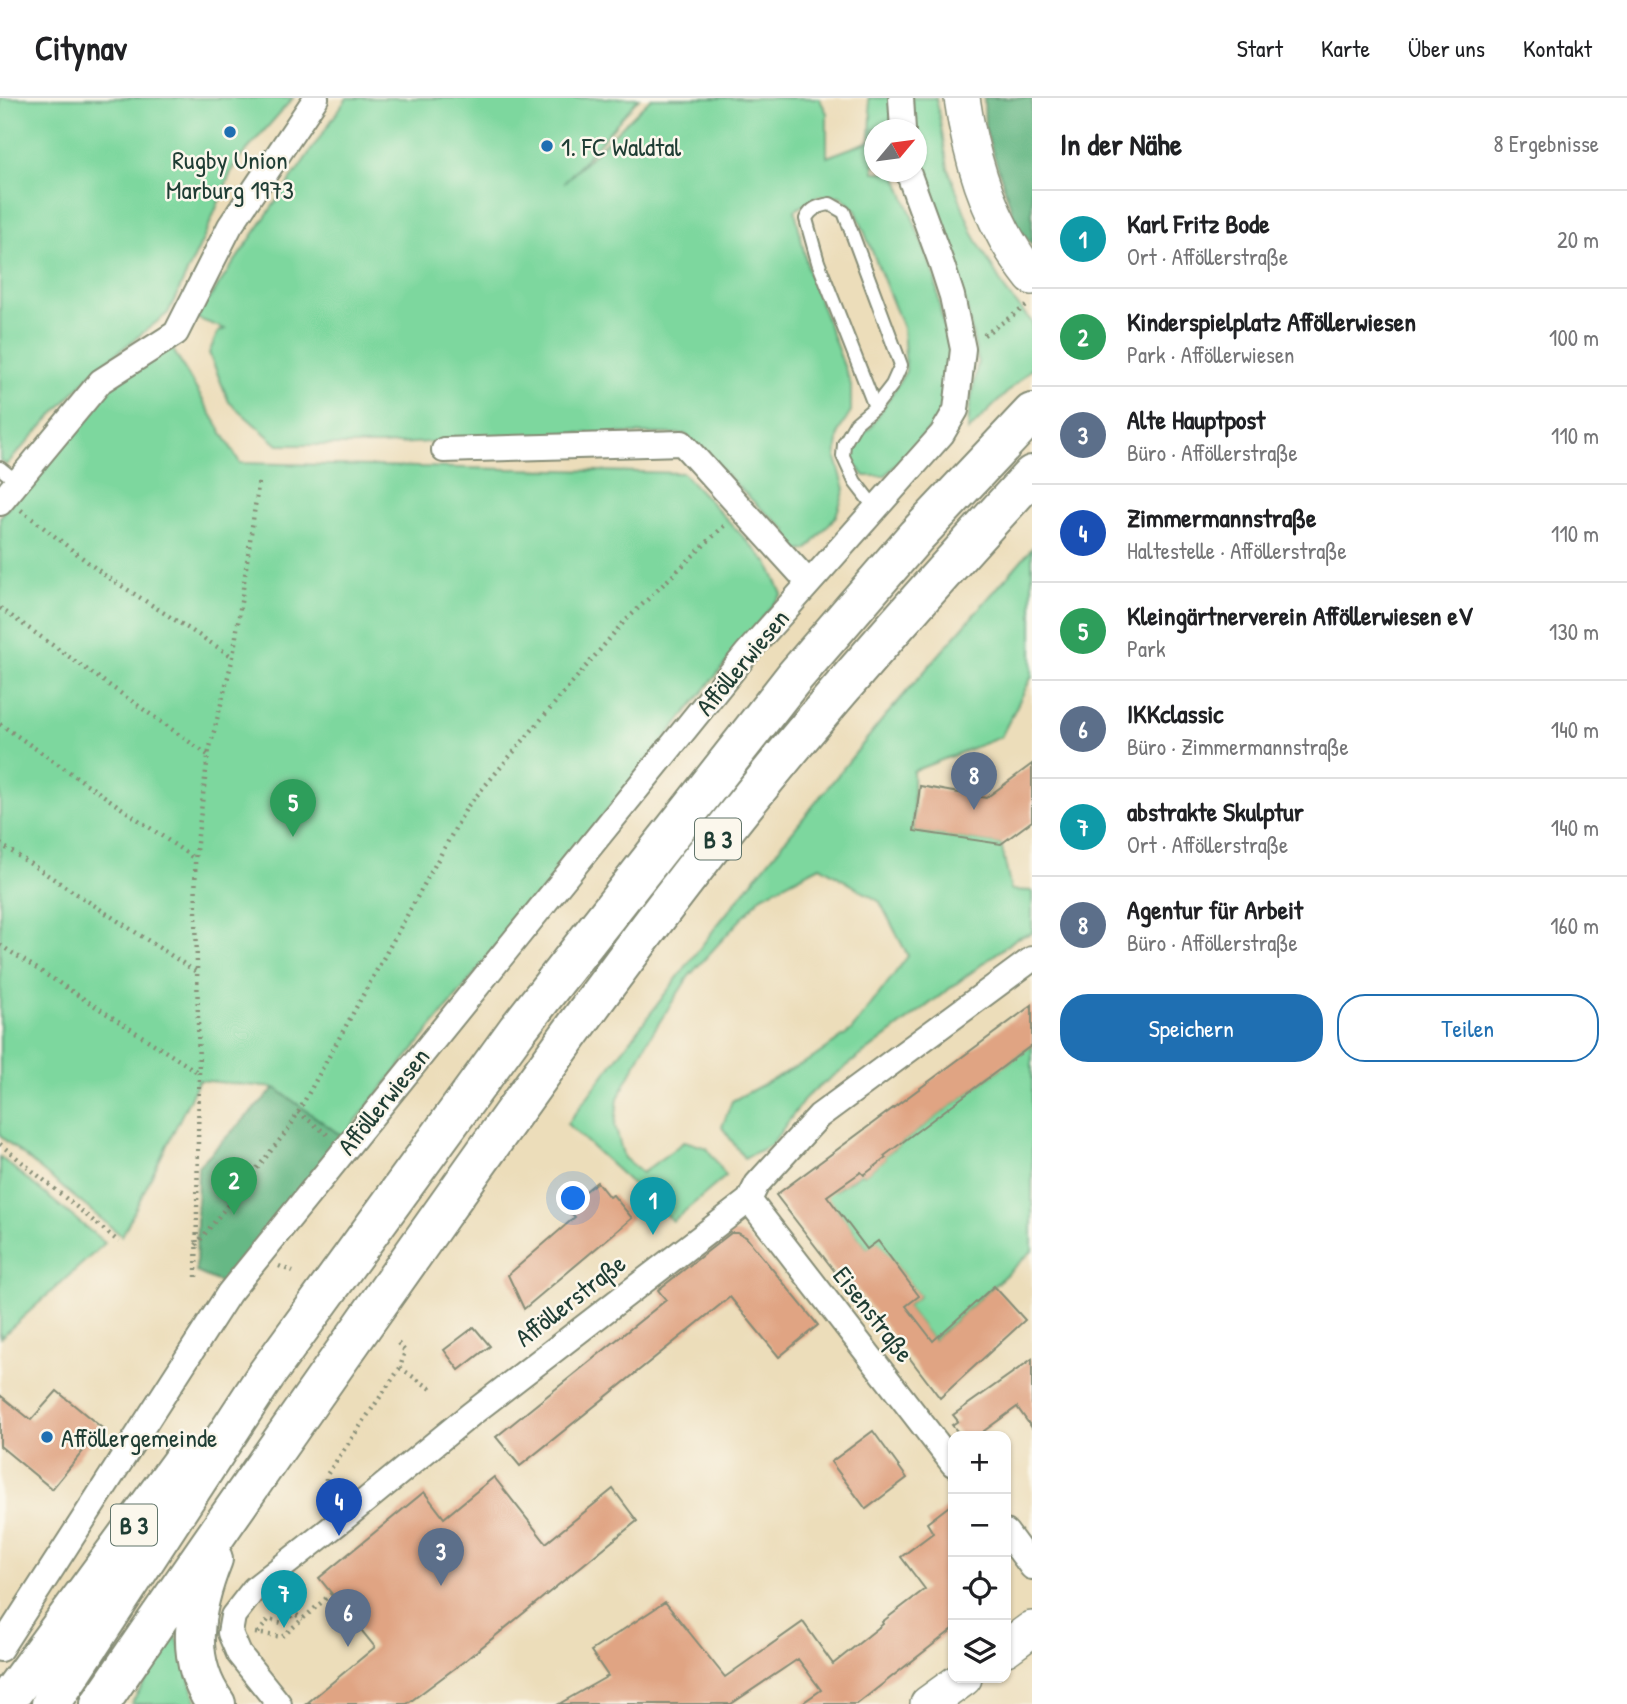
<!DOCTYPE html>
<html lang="de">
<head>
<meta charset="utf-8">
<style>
  body { margin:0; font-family:"Patrick Hand",sans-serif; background:#f6f6f6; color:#202124 }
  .controls { position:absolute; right:21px; bottom:21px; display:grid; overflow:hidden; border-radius:14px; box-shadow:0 2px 5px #0004 }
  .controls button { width:63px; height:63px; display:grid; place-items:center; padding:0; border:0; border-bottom:2px solid #e0e0e0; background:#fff; color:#202124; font:35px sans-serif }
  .compass { position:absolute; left:864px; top:21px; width:63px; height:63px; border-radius:50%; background:#fff; box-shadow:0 2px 5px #0004; rotate:61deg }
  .you { position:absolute; left:574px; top:1101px; width:24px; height:24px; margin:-18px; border:5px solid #fff; border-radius:50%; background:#1a73e8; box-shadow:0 0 0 10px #1a73e833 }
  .badge { display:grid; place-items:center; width:46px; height:46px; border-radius:50%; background:#1f6fb2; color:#fff; font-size:23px; font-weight:700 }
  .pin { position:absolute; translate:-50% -58px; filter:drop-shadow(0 2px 4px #0008) }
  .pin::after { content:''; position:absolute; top:37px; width:24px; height:21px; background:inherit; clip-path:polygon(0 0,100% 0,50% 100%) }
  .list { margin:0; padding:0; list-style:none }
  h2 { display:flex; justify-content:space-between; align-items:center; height:91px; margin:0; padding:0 28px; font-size:30px }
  h2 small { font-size:23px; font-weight:400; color:#757577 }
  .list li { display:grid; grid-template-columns:46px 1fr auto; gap:21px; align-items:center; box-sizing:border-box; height:98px; padding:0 28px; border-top:2px solid #e0e0e0 }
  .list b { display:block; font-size:26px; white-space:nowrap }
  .list p { margin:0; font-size:23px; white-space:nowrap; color:#757577 }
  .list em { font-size:23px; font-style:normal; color:#757577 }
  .actions { display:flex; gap:14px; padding:21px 28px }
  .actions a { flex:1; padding:16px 0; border:2px solid #1f6fb2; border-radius:28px; text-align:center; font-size:24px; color:#1f6fb2 }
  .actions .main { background:#1f6fb2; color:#fff }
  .icon { flex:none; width:38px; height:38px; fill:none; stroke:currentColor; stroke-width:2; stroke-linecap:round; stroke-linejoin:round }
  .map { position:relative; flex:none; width:1032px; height:1606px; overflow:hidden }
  header { display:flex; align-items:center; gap:42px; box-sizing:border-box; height:98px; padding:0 35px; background:#fff; border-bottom:2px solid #e0e0e0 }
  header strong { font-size:33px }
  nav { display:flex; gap:38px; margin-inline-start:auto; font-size:24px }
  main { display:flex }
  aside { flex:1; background:#fff }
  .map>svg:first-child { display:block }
  .green { fill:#7dd79e; stroke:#4e8a69; stroke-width:2 }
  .forest { fill:#66b885; stroke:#427a5c; stroke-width:2 }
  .building { fill:#e0a483 }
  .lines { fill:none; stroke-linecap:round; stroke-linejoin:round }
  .service-casing { stroke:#868d77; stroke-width:16 }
  .minor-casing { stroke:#868d77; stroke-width:28 }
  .secondary-casing { stroke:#868d77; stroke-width:38 }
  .trunk-casing { stroke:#868d77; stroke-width:42 }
  .path { stroke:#868d77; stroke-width:4.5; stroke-dasharray:2 5; stroke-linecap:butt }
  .service { stroke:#fff; stroke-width:12 }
  .minor { stroke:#fff; stroke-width:24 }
  .secondary { stroke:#fff; stroke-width:35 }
  .trunk { stroke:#fff; stroke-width:38 }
  .poi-dot { fill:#1f6fb2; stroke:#fbf7ec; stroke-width:2.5 }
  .labels { text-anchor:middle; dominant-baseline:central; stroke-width:5; stroke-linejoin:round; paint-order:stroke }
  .shield { fill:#fbf7ec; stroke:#61756b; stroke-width:2 }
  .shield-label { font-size:24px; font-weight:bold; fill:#1f3d34 }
  .poi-label { font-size:26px; fill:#1f3d34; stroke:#fbf7ec; text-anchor:start }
  .street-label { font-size:26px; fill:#1f3d34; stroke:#fbf7ec }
</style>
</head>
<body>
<header>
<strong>Citynav</strong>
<nav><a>Start</a><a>Karte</a><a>Über uns</a><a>Kontakt</a></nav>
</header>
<main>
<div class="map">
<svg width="1032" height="1606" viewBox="0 0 1032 1606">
  <rect width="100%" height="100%" fill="#fbf7ec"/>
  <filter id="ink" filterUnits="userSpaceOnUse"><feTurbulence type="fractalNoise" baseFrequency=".0143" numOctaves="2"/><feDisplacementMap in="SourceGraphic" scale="14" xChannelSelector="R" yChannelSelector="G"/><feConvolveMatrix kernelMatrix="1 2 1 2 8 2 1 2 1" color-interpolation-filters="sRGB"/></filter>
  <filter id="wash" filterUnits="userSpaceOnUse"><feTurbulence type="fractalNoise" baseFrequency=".00686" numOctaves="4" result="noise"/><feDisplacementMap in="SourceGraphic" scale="28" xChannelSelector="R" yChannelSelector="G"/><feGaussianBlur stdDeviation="1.57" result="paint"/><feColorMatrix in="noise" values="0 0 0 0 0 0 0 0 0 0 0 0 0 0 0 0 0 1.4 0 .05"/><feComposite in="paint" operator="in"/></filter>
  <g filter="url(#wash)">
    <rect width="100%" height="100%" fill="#ecddba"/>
    <path class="green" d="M0 0H293L234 67 206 135 168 215 93 274 6 367 0 362Z
      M347 0H639L564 85 651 0H819L827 15V59L870 43 871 18 868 0H890L892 31 874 32V74H895L935 179 941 215 952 263 949 300 936 324 885 378H865L852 364 854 344 871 329 906 273 903 230 856 113 841 98H818L795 112 808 172 851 287V313L839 333 836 360 845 391 836 418 807 452 788 454 787 432 758 408 685 336 576 335 380 347H278L229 304 209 255 218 234 225 231 196 220Z
      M910 0H936L948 70 973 136 1007 195 1032 224V270L968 333 969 313 978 263 966 206 919 76 916 32 914 31Z
      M172 250 240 365 683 375 768 465 782 496 343 1039 275 990 199 982 122 1138 0 1038V419L105 290Z
      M1032 450V578L1001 639 913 673 914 733 1001 746 1011 792 1032 793V835L1017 840 807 998 771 1047 744 1060 722 1029 732 1003 813 960 851 933 908 858 880 804 820 768 762 798 689 878 648 942 618 1000 615 1028 624 1060 642 1075 685 1043 707 1050 726 1078 673 1123 567 1026 718 826 882 622Z
      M1032 947V1153L933 1243 906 1208 919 1198 878 1144 867 1151 832 1105 822 1096 836 1092 862 1075 864 1077 885 1061 884 1058Z
      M0 1059 105 1145 0 1240Z
      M176 1536 197 1606H131Z"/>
    <path class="forest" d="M984 0H1032V147L1017 128 985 30Z
      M275 990 343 1039 228 1188 196 1174 198 1068Z"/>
    <g id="blocks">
      <path class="building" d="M1032 666V723L1001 746 914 733 920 688 986 700Z
        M1032 907V947L884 1058 886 1060 864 1077 861 1074 827 1098 867 1151 878 1143 919 1198 906 1208 933 1243 994 1188 1025 1222 940 1300 842 1171 836 1175 776 1097Z
        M597 1084 609 1099 613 1097 632 1120 524 1211 508 1177 575 1119 566 1109Z
        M731 1135H738L746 1139 818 1227 779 1259 730 1199 520 1368 496 1339 666 1202 658 1192Z
        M474 1229 490 1248 459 1272 444 1252Z
        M1032 1261V1330L1017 1309 977 1338H961L952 1327 958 1323 953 1317Z
        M57 1293 102 1330 52 1391 0 1348V1297L31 1322Z
        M873 1333 907 1380 866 1411 831 1364Z
        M494 1379 546 1445 613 1391 637 1423 467 1561 407 1606H306L375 1549 319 1480 424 1394 444 1420Z
        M953 1405V1531L857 1606H801L821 1592 798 1561 731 1606H559L608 1578 591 1553 665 1504 725 1579 803 1524 833 1566 883 1526 882 1524 925 1491 901 1459 933 1435 927 1425Z"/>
    </g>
  </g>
  <g filter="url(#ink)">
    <use href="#blocks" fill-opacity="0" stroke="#868d77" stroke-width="2"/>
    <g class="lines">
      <defs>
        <path id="service" d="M875 309 818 164 806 121C811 110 819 108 830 106L844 114 901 267 892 287 875 309 856 325 844 346 843 358 855 384 875 410
          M0 370 16 383"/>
        <path id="minor" d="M901 0 903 32
          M444 352 682 345 809 485
          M0 405 101 283 176 235 230 128 316 0
          M749 1102 953 1366
          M1006 1434 1032 1469
          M0 1551 229 1195 746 556 942 336 956 312 963 251 952 198 942 167 908 74
          M279 1606 239 1556 230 1535 233 1518 254 1491 348 1417 470 1317 749 1102 757 1086 819 1018 1032 861"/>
        <path id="secondary" d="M962 0C971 64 991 128 1032 179
          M1006 1550 1032 1531
          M928 1606 964 1580"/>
        <path id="trunk" d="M213 1461C194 1509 183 1561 216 1606
          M4 1606 184 1360
          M51 1606 266 1277 517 932 795 578 916 438 1032 315
          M100 1606C209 1445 321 1287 433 1128 546 968 660 808 786 656 865 561 948 468 1032 377"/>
      </defs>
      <use href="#service" class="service-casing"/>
      <use href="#minor" class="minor-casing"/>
      <use href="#secondary" class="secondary-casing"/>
      <use href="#trunk" class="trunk-casing"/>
      <path class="path" d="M984 237 1028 207
        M21 412 103 476 233 559
        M0 510 208 657
        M0 626 195 761
        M0 746 198 875
        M0 847 199 975
        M298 1014 328 1037
        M0 1046 119 1144
        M196 1147 290 1029 467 709 621 527 726 426
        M279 1168 293 1174
        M196 1179 199 975 195 761 208 657 233 559 259 381
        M400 1270 433 1292
        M331 1402 326 1390V1378L400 1270 405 1253 395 1242
        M255 1535 282 1539 331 1496
        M258 1535 269 1521 282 1525 295 1516 303 1521"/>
      <use href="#service" class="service"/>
      <use href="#minor" class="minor"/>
      <use href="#secondary" class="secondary"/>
      <use href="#trunk" class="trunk"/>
    </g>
  </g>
  <g class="poi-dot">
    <circle cx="230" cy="34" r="7"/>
    <circle cx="547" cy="48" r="7"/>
    <circle cx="47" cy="1339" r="7"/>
  </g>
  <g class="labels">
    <g class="shield">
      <rect x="695" y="720.5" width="46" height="41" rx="5"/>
      <rect x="111" y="1406.5" width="46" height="41" rx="5"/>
    </g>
    <g class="shield-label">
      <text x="718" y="741">B 3</text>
      <text x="134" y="1427">B 3</text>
    </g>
    <g class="poi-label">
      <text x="561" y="48">1. FC Waldtal</text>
      <text x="230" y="61" text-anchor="middle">Rugby Union<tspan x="230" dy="30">Marburg 1973</tspan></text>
      <text x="61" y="1339">Afföllergemeinde</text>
    </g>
    <g class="street-label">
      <text transform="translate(742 564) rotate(-50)">Afföllerwiesen</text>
      <text transform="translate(383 1003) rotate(-51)">Afföllerwiesen</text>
      <text transform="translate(570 1202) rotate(-38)">Afföllerstraße</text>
      <text transform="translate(874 1216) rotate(52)">Eisenstraße</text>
    </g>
  </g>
</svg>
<div class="controls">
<button>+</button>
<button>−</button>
<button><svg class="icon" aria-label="locate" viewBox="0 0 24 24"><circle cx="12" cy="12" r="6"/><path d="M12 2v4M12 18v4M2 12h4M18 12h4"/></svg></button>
<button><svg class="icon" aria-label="layers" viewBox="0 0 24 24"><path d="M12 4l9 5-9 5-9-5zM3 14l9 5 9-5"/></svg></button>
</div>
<svg class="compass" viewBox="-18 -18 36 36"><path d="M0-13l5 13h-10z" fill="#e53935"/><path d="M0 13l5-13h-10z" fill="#757577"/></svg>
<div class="you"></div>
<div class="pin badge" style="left:653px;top:1137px;background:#0f9aa8">1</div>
<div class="pin badge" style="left:234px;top:1117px;background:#2e9e5b">2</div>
<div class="pin badge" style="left:441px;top:1488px;background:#5c6f8a">3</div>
<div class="pin badge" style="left:339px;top:1438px;background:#1a4fb4">4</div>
<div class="pin badge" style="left:293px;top:739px;background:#2e9e5b">5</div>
<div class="pin badge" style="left:348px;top:1549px;background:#5c6f8a">6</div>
<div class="pin badge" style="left:284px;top:1530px;background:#0f9aa8">7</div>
<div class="pin badge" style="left:974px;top:712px;background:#5c6f8a">8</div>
</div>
<aside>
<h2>In der Nähe<small>8 Ergebnisse</small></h2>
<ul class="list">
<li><span class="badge" style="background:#0f9aa8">1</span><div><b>Karl Fritz Bode</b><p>Ort · Afföllerstraße</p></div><em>20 m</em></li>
<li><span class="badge" style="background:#2e9e5b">2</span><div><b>Kinderspielplatz Afföllerwiesen</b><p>Park · Afföllerwiesen</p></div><em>100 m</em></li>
<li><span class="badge" style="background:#5c6f8a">3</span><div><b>Alte Hauptpost</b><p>Büro · Afföllerstraße</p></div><em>110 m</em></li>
<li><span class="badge" style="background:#1a4fb4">4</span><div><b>Zimmermannstraße</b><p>Haltestelle · Afföllerstraße</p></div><em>110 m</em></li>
<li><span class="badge" style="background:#2e9e5b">5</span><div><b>Kleingärtnerverein Afföllerwiesen eV</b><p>Park</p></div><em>130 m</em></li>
<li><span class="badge" style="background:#5c6f8a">6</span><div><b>IKKclassic</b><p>Büro · Zimmermannstraße</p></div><em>140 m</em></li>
<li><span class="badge" style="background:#0f9aa8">7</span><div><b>abstrakte Skulptur</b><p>Ort · Afföllerstraße</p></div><em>140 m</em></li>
<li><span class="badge" style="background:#5c6f8a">8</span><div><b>Agentur für Arbeit</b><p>Büro · Afföllerstraße</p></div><em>160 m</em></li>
</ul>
<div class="actions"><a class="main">Speichern</a><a>Teilen</a></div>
</aside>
</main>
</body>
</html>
